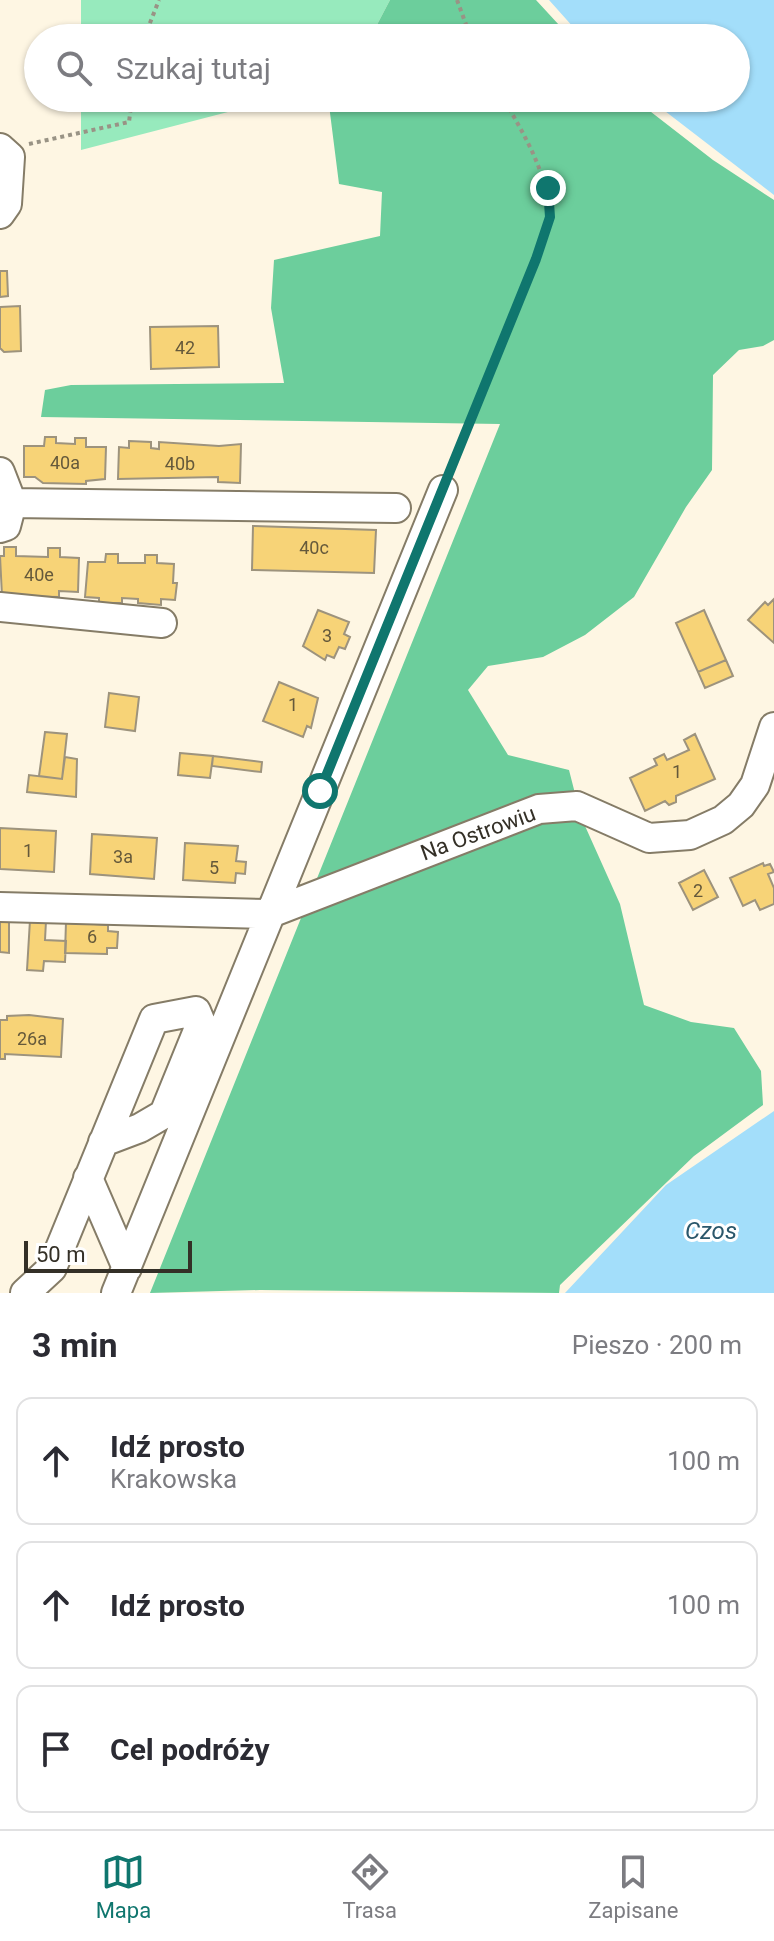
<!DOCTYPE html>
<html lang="pl">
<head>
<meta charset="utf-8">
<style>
  body { margin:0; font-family:Roboto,sans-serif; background:#f7f7f7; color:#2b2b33 }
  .scale { position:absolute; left:24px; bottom:20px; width:168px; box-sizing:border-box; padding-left:8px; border:4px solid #343027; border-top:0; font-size:22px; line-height:28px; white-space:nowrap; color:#343027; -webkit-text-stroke:6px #fff; paint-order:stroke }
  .stop { position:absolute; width:24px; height:24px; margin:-18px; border:6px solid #0f766e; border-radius:50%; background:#fff }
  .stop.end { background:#0f766e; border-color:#fff; box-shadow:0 2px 8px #0008 }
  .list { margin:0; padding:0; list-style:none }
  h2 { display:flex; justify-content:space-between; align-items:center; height:104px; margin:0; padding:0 32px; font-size:34px }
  h2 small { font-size:26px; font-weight:400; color:#7c7c81 }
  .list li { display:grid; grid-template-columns:52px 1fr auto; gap:24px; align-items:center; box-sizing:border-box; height:128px; margin:0 16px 16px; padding:0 16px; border:2px solid #e1e1e2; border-radius:16px }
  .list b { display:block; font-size:30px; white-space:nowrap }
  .list p { margin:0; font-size:26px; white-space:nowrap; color:#7c7c81 }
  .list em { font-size:26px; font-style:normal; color:#7c7c81 }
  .icon { flex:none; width:44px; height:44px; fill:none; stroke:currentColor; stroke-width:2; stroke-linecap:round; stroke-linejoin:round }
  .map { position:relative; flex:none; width:774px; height:1293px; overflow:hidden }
  .search { position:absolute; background:#fff; box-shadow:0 2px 6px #0004; left:24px; right:24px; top:24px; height:88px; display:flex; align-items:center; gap:20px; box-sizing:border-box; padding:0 28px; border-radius:44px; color:#7c7c81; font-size:30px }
  .sheet { height:536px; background:#fff }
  nav { display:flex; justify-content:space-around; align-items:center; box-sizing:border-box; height:112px; border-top:2px solid #e1e1e2; background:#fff; font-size:22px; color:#7c7c81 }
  nav a { display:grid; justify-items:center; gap:4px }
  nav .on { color:#0f766e }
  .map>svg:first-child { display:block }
  .green { fill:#97eabd }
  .forest { fill:#6cce9c }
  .water { fill:#a3defa }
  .building { fill:#f7d377; stroke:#9d937d; stroke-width:2 }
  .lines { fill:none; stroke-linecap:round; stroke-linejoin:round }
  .minor-casing { stroke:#857c67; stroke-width:32 }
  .path { stroke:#999385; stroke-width:4; stroke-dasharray:4 4; stroke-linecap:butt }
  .minor { stroke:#fff; stroke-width:28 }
  .route { stroke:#0f766e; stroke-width:10 }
  .labels { text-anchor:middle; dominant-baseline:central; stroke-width:6; stroke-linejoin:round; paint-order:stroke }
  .number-label { font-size:18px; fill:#65593b }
  .street-label { font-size:22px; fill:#343027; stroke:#fff }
  .water-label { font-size:24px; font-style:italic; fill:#2a576b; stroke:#fff }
</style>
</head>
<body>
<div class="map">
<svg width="774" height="1293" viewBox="0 0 774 1293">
  <rect width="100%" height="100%" fill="#fef6e3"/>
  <path class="green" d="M81 0H390L370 38H81Z
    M81 98H282L81 150Z"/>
  <path class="forest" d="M390 0H536L571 38H370Z
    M333 98H633L713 160 774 200V340L763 346 739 350 713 375 712 470 686 507 634 597 585 635 543 657 488 666 468 690 508 755 569 770 581 817 620 904 644 1005 691 1022 734 1028 761 1071 763 1105 694 1156 560 1285 559 1293 260 1290 150 1293 500 424 41 417 45 390 71 385 284 383 271 308 274 260 380 236 382 192 339 184 329 105Z"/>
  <path class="water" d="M549 0H774V195L648 98H736V38H583Z
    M774 1111V1293H565L666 1185Z"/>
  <path class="building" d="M0 271H7L8 296 0 297Z
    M20 306 21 351 4 352 0 348V307Z
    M218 326 219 367 151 369 150 327Z
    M45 437H56V443L75 444V438H86V447H106L105 479 86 481V484L43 483 35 477H24V446H44Z
    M129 441 151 442V448L159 449V442L219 446 241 444 240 483 218 482V477L118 479 119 447 129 448Z
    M253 526 376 530 374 573 252 570Z
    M4 547H16V556L48 557V548H60V557L79 558 78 592 59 591V597L2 596 0 556H4Z
    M106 554H118V563H145V555H157V563L174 564 173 583H177L175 600 161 599V605L138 603V599L122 598V603H99V598L85 597 88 562H105Z
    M774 599V643L748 620 765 602 768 605Z
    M318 610 349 622 344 634 350 637 345 649 339 647 334 658 327 655 325 660 303 646Z
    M704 610 726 660 698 672 676 623Z
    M726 660 733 676 705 688 698 672Z
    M279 682 318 698 311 728 307 726 303 737 263 721Z
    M109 693 139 697 135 731 105 727Z
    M45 732 67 734 62 779 39 776Z
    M695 734 715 779 676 796V802L669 805 665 801 645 811 630 778 657 765 654 759 664 754 667 760 689 750 684 740Z
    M180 753 213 756 210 778 178 775Z
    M213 756 262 762 261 772 212 766Z
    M65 757 77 759 76 797 27 792 29 775 62 779Z
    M0 828 56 831 54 872 0 869Z
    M92 834 157 838 154 879 90 874Z
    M185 843 238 846 236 861 246 862 245 874 236 873 235 883 183 880Z
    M763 863 764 866 770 864 774 872 768 874 774 888V904L760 910 755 900 743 906 730 878Z
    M704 870 718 897 693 910 679 883Z
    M0 918 9 919V953L0 952Z
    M30 920 46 921 45 940 66 941 65 962 44 961 43 971 27 970Z
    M66 922 108 925V931L118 932 117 948H107V954L65 953Z
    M29 1015 63 1019 61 1057 5 1054V1059H0V1020H7V1016Z"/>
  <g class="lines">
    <defs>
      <path id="minor" d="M0 148 10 157 7 204 0 214
        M0 472 12 503 396 508
        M0 528 6 526 12 503
        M0 607 162 623
        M0 907 268 914 539 809 577 806 649 838 690 835 723 820 741 805 755 785 774 727
        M88 1178 127 1268
        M25 1293 52 1268 154 1019 196 1011 201 1023 164 1114 140 1128 103 1142
        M116 1293 443 490"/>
    </defs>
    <use href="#minor" class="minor-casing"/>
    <path class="path" d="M457 0 471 38
      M144 38 159 0
      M29 144 129 122 132 98
      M451 469 550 217C547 172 525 136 503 98"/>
    <use href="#minor" class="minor"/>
  </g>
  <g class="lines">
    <path class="route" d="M320 791 536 259 550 217 548 188"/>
  </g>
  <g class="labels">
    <g class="number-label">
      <text x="185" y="347">42</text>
      <text x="65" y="462">40a</text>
      <text x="180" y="463">40b</text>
      <text x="314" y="547">40c</text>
      <text x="39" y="574">40e</text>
      <text x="327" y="635">3</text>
      <text x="293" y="704">1</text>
      <text x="677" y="771">1</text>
      <text x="28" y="850">1</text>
      <text x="123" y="856">3a</text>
      <text x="214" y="867">5</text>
      <text x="698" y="890">2</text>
      <text x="92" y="936">6</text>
      <text x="32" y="1038">26a</text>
    </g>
    <g class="street-label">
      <text transform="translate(478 833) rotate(-20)">Na Ostrowiu</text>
    </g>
    <g class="water-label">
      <text x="711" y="1231">Czos</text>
    </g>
  </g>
</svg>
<div class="scale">50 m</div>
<div class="stop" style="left:320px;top:791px"></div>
<div class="stop end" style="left:548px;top:188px"></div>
<div class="search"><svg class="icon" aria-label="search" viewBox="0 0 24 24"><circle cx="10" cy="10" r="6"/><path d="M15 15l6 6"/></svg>Szukaj tutaj</div>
</div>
<section class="sheet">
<h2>3 min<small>Pieszo · 200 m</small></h2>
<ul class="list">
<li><svg class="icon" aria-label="ahead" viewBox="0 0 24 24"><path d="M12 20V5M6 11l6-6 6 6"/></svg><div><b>Idź prosto</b><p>Krakowska</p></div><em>100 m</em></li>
<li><svg class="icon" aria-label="ahead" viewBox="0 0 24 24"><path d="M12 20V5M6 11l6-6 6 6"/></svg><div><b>Idź prosto</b></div><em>100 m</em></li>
<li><svg class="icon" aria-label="arrive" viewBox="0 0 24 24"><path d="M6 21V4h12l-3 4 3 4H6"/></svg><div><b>Cel podróży</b></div></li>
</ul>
</section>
<nav>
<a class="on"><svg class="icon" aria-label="map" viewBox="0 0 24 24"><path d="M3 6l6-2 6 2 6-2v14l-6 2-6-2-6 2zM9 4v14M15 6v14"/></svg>Mapa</a>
<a><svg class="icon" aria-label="directions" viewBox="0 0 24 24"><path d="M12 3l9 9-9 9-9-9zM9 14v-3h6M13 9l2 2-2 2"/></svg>Trasa</a>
<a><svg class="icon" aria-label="saved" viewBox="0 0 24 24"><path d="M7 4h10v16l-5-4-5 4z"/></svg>Zapisane</a>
</nav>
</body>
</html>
